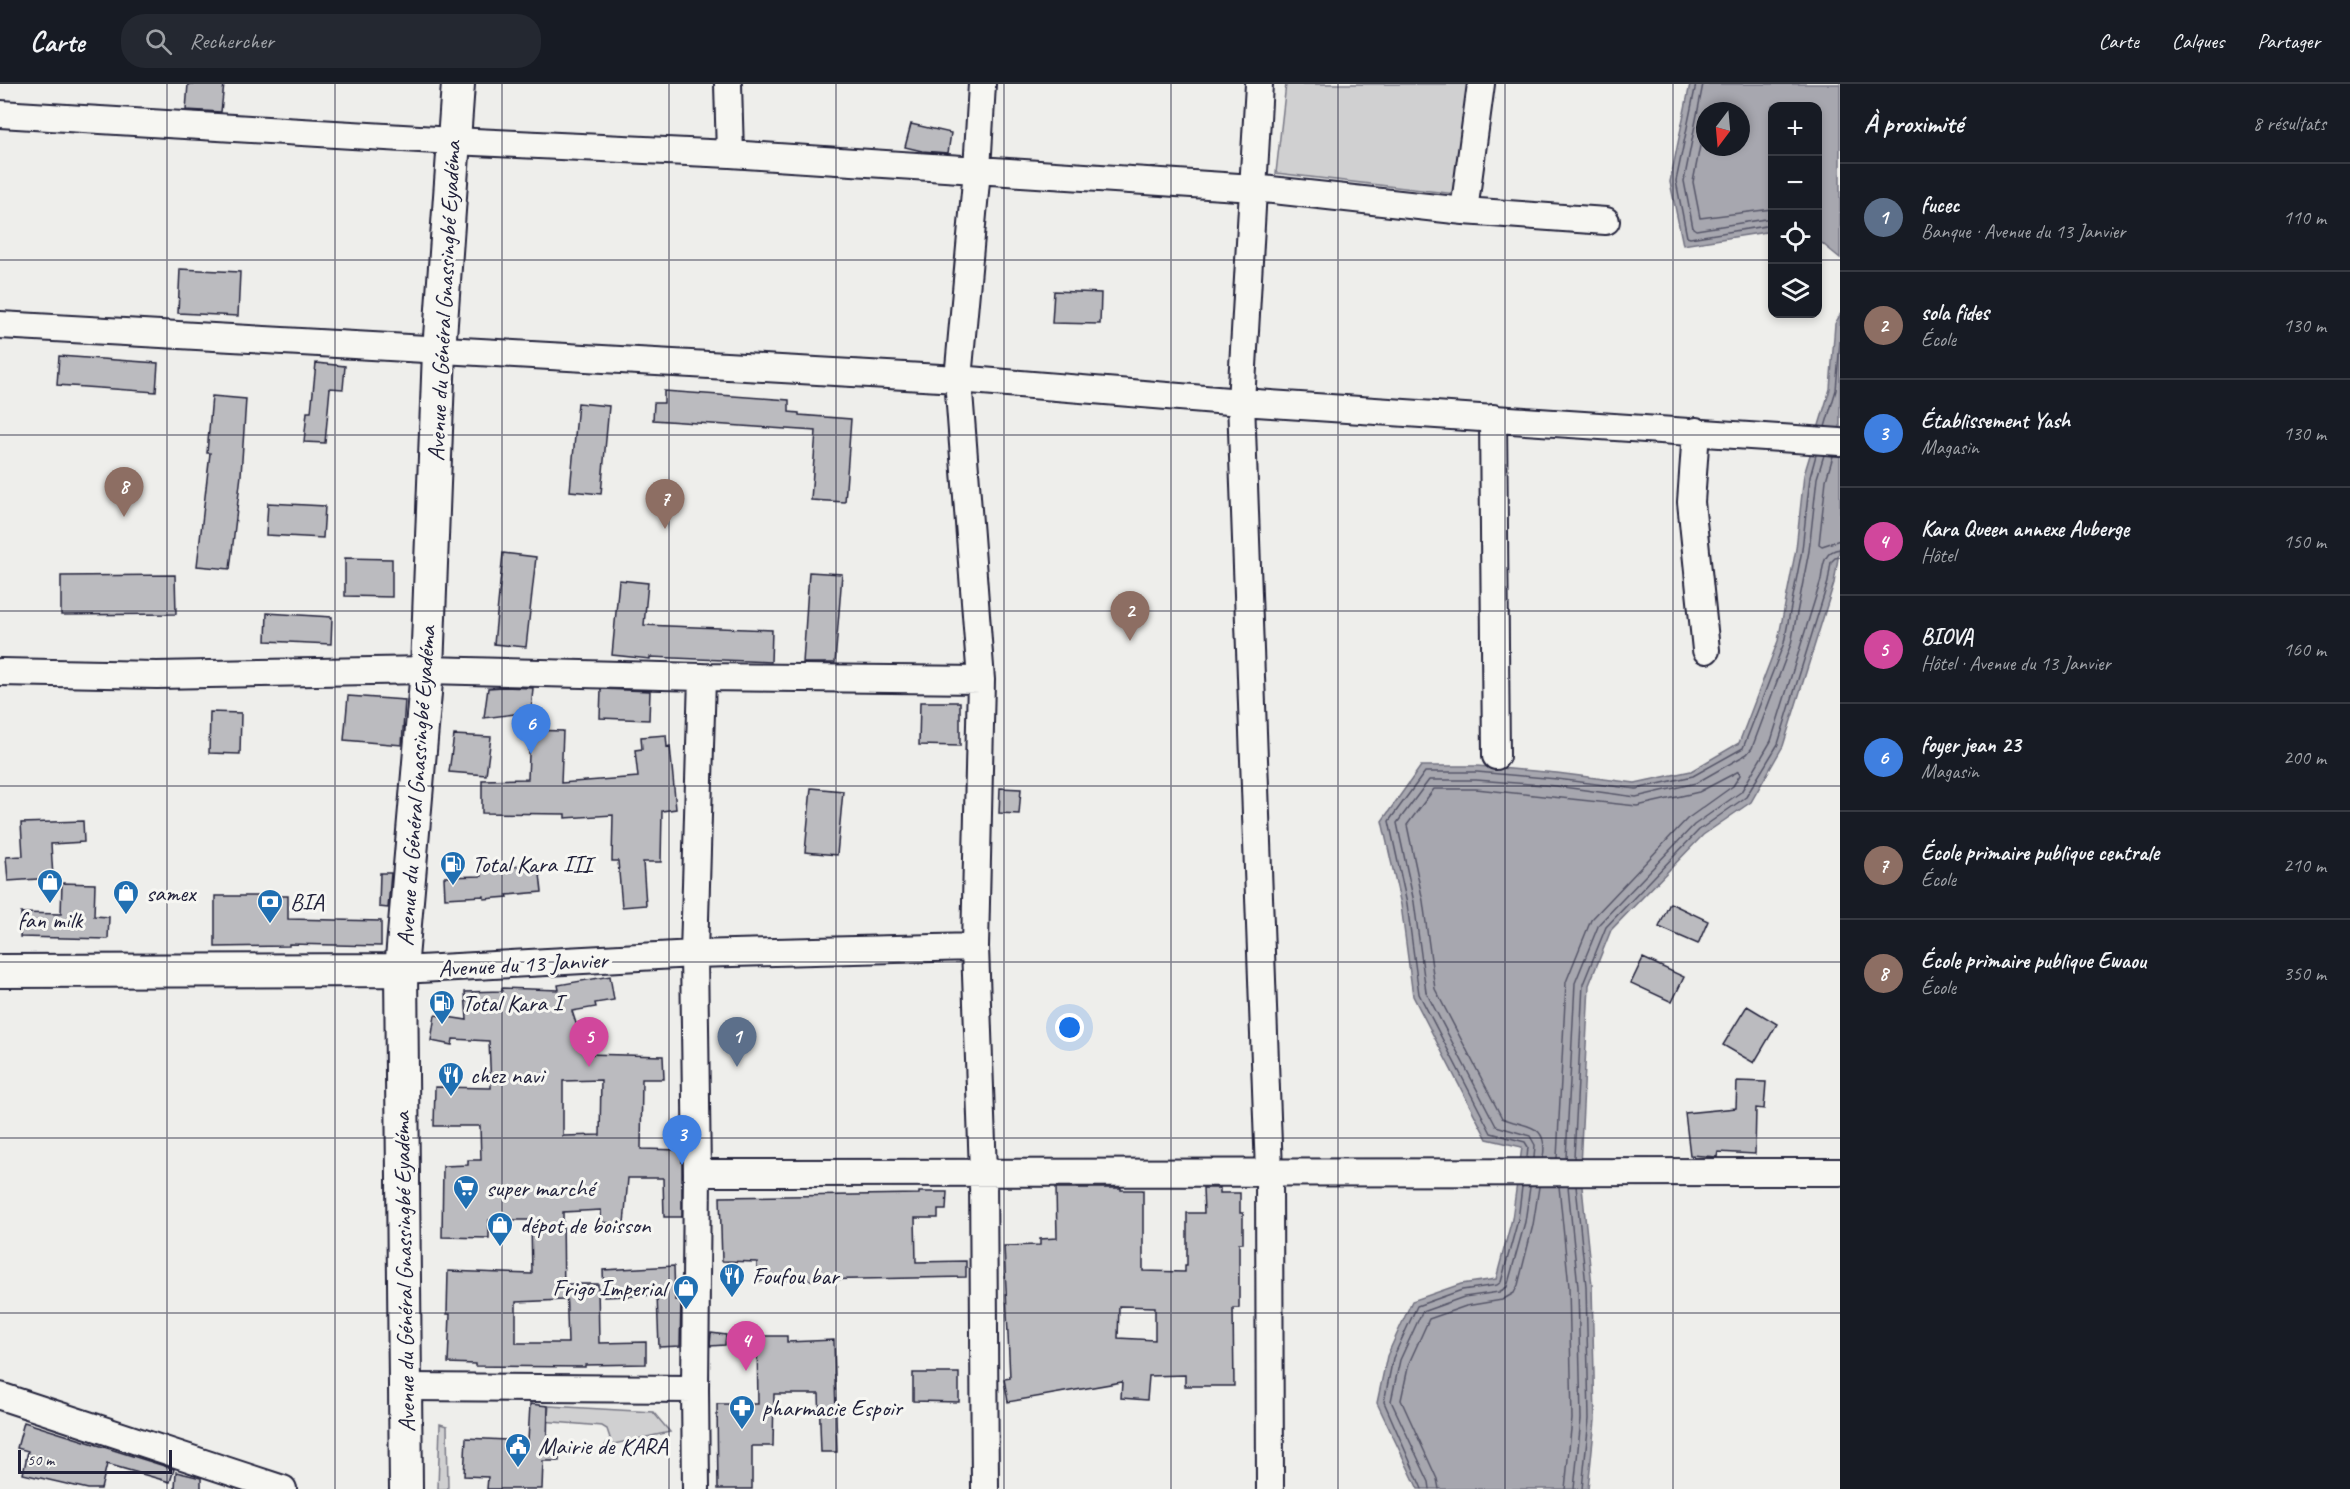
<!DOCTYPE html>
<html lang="fr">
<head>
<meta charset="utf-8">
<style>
  body { margin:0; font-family:Caveat,sans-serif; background:#242831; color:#f1f3f6 }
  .controls { position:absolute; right:18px; top:18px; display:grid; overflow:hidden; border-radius:12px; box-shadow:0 3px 9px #0003 }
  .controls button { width:54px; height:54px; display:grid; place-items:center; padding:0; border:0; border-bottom:2px solid #363941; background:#171b24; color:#f1f3f6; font:30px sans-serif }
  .compass { position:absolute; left:1696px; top:18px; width:54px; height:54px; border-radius:50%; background:#171b24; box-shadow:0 3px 9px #0003; rotate:196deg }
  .scale { position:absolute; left:18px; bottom:15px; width:154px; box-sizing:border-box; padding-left:6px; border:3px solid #22223b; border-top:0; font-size:16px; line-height:21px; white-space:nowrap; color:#22223b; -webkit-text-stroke:4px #f6f6f2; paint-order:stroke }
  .you { position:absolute; left:1070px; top:944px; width:21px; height:21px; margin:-15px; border:4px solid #fff; border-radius:50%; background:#1a73e8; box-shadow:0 0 0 9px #1a73e833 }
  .badge { display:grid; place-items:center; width:39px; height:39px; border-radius:50%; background:#1f6fb2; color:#fff; font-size:20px; font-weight:700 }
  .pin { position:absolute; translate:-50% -50px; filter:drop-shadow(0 2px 3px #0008) }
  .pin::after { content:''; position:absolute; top:32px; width:21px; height:18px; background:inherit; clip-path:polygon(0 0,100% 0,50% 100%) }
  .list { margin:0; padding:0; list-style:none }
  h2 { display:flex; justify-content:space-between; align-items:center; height:78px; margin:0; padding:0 24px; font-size:26px }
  h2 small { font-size:20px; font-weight:400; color:#9ea1a6 }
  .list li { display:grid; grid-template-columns:39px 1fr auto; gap:18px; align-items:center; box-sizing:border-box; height:108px; padding:0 24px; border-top:2px solid #363941 }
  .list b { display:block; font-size:22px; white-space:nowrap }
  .list p { margin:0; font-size:20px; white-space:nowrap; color:#9ea1a6 }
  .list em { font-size:20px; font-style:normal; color:#9ea1a6 }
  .icon { flex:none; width:33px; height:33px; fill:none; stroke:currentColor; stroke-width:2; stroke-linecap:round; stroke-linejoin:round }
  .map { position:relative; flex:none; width:1840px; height:1405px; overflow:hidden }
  header { display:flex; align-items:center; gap:36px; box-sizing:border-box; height:84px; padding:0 30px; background:#171b24; border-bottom:2px solid #363941 }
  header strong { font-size:28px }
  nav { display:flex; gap:33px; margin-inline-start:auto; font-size:21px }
  .search { width:420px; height:54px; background:#242831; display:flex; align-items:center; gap:15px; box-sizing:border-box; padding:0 21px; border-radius:24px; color:#9ea1a6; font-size:22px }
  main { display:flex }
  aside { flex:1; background:#171b24 }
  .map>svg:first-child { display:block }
  .green { fill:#d0d0d1; stroke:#797986; stroke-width:1.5 }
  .water { fill:#a7a7af; stroke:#727281; stroke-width:1.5; fill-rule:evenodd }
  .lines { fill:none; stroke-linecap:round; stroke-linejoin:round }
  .shore { stroke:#575769; stroke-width:1.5 }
  .building { fill:#bbbbbf; stroke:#22223b; stroke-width:1.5; fill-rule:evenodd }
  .minor-casing { stroke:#22223b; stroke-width:30 }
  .major-casing { stroke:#22223b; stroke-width:36 }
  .minor { stroke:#f6f6f2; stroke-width:26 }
  .major { stroke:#f6f6f2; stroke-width:32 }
  .grid { fill:none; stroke:#22223b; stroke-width:1.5; stroke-opacity:0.55 }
  .labels { text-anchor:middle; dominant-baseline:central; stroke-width:6; stroke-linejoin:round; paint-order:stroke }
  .street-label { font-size:24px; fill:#22223b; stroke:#f6f6f2 }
  .poi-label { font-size:24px; fill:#22223b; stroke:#f6f6f2; text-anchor:start }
</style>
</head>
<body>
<header>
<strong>Carte</strong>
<div class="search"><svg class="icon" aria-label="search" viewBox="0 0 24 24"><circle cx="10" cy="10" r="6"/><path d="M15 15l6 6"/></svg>Rechercher</div>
<nav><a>Carte</a><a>Calques</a><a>Partager</a></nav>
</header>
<main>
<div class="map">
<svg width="1840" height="1405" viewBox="0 0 1840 1405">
  <rect width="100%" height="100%" fill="#eeeeeb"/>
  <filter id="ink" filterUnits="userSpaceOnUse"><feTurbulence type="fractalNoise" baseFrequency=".0167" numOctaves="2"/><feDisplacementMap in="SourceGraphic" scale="12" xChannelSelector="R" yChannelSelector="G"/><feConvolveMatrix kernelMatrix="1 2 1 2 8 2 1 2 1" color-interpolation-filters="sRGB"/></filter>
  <g filter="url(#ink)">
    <path class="green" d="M1286 0H1468L1456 110 1276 89Z
      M549 1322 653 1328 670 1348 605 1362 610 1354 607 1345 602 1342 542 1337V1331L548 1332Z
      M440 1340 447 1342 448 1405H438Z"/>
    <path class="water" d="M1690 0H1840V174L1818 156V22H1772V147L1683 161 1670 98ZM1705 27H1741V63H1705Z
      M1840 231V462L1834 499 1783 662 1751 718 1703 751 1611 846 1589 901 1580 1083 1592 1202 1595 1336 1588 1405H1418L1377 1319 1387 1272 1412 1217 1461 1200 1496 1195 1512 1135 1522 1063 1487 1055 1413 912 1401 821 1382 737 1421 682H1477L1557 689 1635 699 1691 687 1739 659 1778 557 1796 465 1804 391 1830 305 1835 240Z"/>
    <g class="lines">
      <path class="shore" d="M1696 0 1676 97 1687 153 1690 154 1772 141
        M1703 0 1684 97 1693 144 1696 146 1772 134
        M1705 36 1693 98 1700 134 1772 125
        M1825 343 1836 306 1840 257
        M1833 372 1826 396 1819 460 1822 462 1840 456
        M1527 1074 1528 1063 1525 1058 1491 1049 1419 910 1407 820 1389 737 1425 688H1477L1557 695 1636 705 1693 692 1743 664 1784 559 1802 466 1810 393 1816 371
        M1534 1074 1535 1061 1530 1052 1496 1042 1426 908 1414 818 1397 739 1429 696H1476L1556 702 1636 713 1696 699 1747 670 1752 664 1791 560 1809 467 1817 394 1824 371
        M1543 1074C1549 1038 1525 1044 1502 1034L1435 905 1423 817 1407 741 1434 705H1476L1637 722 1699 708 1739 687 1740 691 1733 702 1687 735 1591 836 1566 898 1557 1074
        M1566 1074 1575 899 1599 840 1694 741 1741 708 1771 657 1821 496C1823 482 1823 467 1840 465
        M1574 1074 1583 900 1606 843 1699 746 1746 713 1778 660 1828 498 1831 478 1835 474 1840 473
        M1559 1102 1569 1203 1572 1335 1565 1405
        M1568 1102 1578 1203 1581 1335 1574 1405
        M1576 1102 1586 1202 1589 1335 1582 1405
        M1422 1405 1384 1318 1393 1274 1417 1222 1462 1206 1497 1201 1501 1198 1518 1136 1522 1103
        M1430 1405 1429 1398 1391 1317 1400 1276 1422 1228 1464 1213 1499 1208 1507 1203 1525 1138 1530 1103
        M1439 1405 1437 1395 1401 1316 1409 1279 1429 1235 1466 1222 1502 1216 1514 1209 1518 1201 1533 1141 1539 1103"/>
    </g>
    <path class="building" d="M188 0H224L221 28 186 26Z
      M911 40 951 49 948 69 922 67 905 63Z
      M180 185 240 188 238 232 178 229Z
      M1054 207 1101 209 1100 240 1052 239Z
      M59 272 158 279 156 308 57 301Z
      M316 279 345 282 343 305 330 304 325 359 304 358 307 328H311Z
      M664 307 789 316V328L799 329V331L851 335 845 418 811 416 816 347 653 336 654 319H664Z
      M212 312 246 315 241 391 230 485 197 482 210 369H207Z
      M578 319 609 322 601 410 570 407Z
      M268 419 325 422 323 454 266 451Z
      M503 469 536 473 526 563 494 560Z
      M345 474 392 475V513L345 512Z
      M809 488 842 490 835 579H803Z
      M175 491 176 530 61 531V492Z
      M619 496 648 499 644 541 772 546 771 578 650 573V575L612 571Z
      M267 529 332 533 331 560 266 557Z
      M503 603 533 604 531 628 484 634 488 604Z
      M601 605 650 607 649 636 600 634Z
      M348 612 405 616 402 661 344 656Z
      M920 618H960V662L919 661Z
      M210 628 241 629 240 670 209 669Z
      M530 646 563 647 561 699 638 693 635 666 642 665 641 653 666 651 667 663 670 662 676 725 662 727 661 778H643L646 821 622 823 618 777H612L613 731 565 734V730L482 729V696L528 695Z
      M454 651 491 653 486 691 449 688Z
      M811 704 843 707 837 771 805 768Z
      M1000 704 1021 705 1019 730 999 729Z
      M83 737 84 758 51 760 53 794 8 797 6 773 23 772 21 739Z
      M539 781 542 808 507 811 508 813 484 815V812L445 814 444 793 482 792 481 785Z
      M380 789H391L388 824 379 823Z
      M62 799 95 800 94 832 109 833 108 855 20 853 21 829 61 830Z
      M215 812H288V835L381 837V862L289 860V862L215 863Z
      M1670 819 1708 837 1698 860 1659 843Z
      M1643 874 1684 893 1672 918 1631 899Z
      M610 892 614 916 595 919 596 923 572 927 586 970 663 972 664 995H642L641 1065 682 1066V1133H664L663 1094H628L624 1140 600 1138 601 1126 563 1128 564 1216 516 1218V1259H568L566 1200H598L599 1259 646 1258V1280L585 1281V1283L475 1282V1280L448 1279 450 1230H447L448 1187 532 1190 531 1136H489V1154L442 1153 443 1082 468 1081V1076H481L480 1042H434L435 1003 491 1004 489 957 453 955 452 961 431 957 435 931 467 936 465 908 502 907V904L559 906 558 901ZM601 996 600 1051 563 1052V997Z
      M1747 922 1777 940 1754 979 1723 961Z
      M1737 997 1766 998 1764 1025 1756 1024 1755 1070 1718 1068 1717 1073 1690 1071 1685 1029 1736 1024Z
      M1056 1104H1121V1106H1143V1187L1185 1188V1181H1187V1129H1204L1203 1104H1220V1109H1240V1129H1243V1159H1239V1224H1233L1234 1302H1185V1291L1149 1292 1147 1316 1121 1314 1122 1298 1008 1318 1004 1295 1010 1294 1004 1162 1040 1161V1155L1057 1154ZM1119 1222 1155 1223V1256L1118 1254Z
      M919 1108H947L946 1126H938V1134H915L916 1178 966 1177V1193L757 1197V1178L722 1177 720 1113 919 1110Z
      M674 1182 675 1216 681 1215 680 1262 659 1263 657 1211 604 1213 603 1186Z
      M711 1249 726 1251 725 1261 710 1262Z
      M757 1252H787V1258L834 1256 837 1368H821L819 1310H774L773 1362H752V1405H718L717 1320H758Z
      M913 1289H959V1318L913 1317Z
      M530 1320 548 1322 547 1358 560 1359 559 1377H543L542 1405H487L488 1393 464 1392 466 1354 528 1357Z
      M24 1338 174 1385 170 1398 107 1380 101 1405H88L23 1390 28 1367 17 1364Z
      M176 1388 201 1394V1405H175Z"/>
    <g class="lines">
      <defs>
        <path id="minor" d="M728 0 730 70
          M982 0 977 86 958 295 981 596 975 863 983 1088 985 1405
          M1259 0 1241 318 1269 1088 1270 1405
          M0 30 453 57 730 70 1254 104 1464 127 1606 137
          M1464 127 1481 0
          M0 241 958 295 1241 318 1840 358
          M1493 334 1496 672
          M1696 347 1691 418 1706 566
          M0 588 157 591 427 586 702 593 981 596
          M401 886 694 870 975 863
          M697 1089 1840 1088
          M405 1303 695 1305
          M0 1312 283 1405
          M696 1405 695 1305 697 1089 694 870 702 593"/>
        <path id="major" d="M0 887 401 886
          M406 1405 401 886 427 586 439 267 458 0"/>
      </defs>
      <use href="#minor" class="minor-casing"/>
      <use href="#major" class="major-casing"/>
      <use href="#minor" class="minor"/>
      <use href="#major" class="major"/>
    </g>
  </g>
  <path class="grid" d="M167 0V1405M335 0V1405M502 0V1405M669 0V1405M836 0V1405M1004 0V1405M1171 0V1405M1338 0V1405M1505 0V1405M1673 0V1405M0 176H1772M1818 176H1840M0 351H1840M0 527H1840M0 702H1840M0 878H1840M0 1054H1840M0 1229H1840"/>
  <defs>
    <symbol id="fuel-pin" viewBox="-11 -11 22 30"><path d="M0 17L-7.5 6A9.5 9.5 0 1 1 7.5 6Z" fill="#1f6fb2" stroke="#f6f6f2"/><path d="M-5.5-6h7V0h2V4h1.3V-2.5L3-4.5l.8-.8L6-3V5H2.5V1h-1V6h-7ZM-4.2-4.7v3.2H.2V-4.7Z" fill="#fff"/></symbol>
    <symbol id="shop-pin" viewBox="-11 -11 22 30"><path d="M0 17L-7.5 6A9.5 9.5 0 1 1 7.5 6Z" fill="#1f6fb2" stroke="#f6f6f2"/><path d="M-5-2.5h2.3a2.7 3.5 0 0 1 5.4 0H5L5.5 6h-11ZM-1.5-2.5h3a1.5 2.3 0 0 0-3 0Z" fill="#fff"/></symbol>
    <symbol id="bank-pin" viewBox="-11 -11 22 30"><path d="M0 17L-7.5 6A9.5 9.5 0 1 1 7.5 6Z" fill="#1f6fb2" stroke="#f6f6f2"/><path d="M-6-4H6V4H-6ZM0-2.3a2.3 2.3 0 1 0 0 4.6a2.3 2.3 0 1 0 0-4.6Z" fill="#fff"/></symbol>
    <symbol id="restaurant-pin" viewBox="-11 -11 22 30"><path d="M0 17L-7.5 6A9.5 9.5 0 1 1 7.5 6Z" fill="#1f6fb2" stroke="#f6f6f2"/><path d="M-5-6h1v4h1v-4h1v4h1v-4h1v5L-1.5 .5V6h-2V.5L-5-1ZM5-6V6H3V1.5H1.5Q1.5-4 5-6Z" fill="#fff"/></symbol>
    <symbol id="supermarket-pin" viewBox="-11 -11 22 30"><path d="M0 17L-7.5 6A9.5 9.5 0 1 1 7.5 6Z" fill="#1f6fb2" stroke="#f6f6f2"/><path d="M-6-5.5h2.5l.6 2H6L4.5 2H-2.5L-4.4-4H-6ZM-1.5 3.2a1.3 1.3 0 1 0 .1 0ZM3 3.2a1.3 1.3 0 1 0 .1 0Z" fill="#fff"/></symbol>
    <symbol id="pharmacy-pin" viewBox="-11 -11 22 30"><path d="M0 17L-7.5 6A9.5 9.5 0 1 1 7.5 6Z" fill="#1f6fb2" stroke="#f6f6f2"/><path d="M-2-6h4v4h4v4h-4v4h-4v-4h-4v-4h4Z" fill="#fff"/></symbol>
    <symbol id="civic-pin" viewBox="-11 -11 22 30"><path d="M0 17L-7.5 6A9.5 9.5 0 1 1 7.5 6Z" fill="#1f6fb2" stroke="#f6f6f2"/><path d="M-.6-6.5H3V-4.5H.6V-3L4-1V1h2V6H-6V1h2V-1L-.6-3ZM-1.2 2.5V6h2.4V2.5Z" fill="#fff"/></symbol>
  </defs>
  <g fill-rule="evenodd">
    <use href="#fuel-pin" x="438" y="765" width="30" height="40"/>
    <use href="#shop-pin" x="35" y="783" width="30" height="40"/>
    <use href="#shop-pin" x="111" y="794" width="30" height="40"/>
    <use href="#bank-pin" x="255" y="803" width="30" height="40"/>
    <use href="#fuel-pin" x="427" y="904" width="30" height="40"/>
    <use href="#restaurant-pin" x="436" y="976" width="30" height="40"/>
    <use href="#supermarket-pin" x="451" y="1089" width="30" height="40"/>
    <use href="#shop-pin" x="485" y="1126" width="30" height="40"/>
    <use href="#restaurant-pin" x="717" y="1177" width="30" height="40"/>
    <use href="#shop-pin" x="671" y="1189" width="30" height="40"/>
    <use href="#pharmacy-pin" x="727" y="1309" width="30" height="40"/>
    <use href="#civic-pin" x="503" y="1347" width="30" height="40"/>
  </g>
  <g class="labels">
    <g class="street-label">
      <text transform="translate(444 217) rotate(-87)">Avenue du Général Gnassingbé Eyadéma</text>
      <text transform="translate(416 702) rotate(-86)">Avenue du Général Gnassingbé Eyadéma</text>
      <text transform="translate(523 880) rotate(-3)">Avenue du 13 Janvier</text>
      <text transform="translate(404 1188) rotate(-91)">Avenue du Général Gnassingbé Eyadéma</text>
    </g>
    <g class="poi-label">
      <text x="472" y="780">Total Kara III</text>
      <text x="146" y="809">samex</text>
      <text x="290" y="818">BIA</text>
      <text x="50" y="836" text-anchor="middle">fan milk</text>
      <text x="462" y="919">Total Kara I</text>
      <text x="470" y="991">chez navi</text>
      <text x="486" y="1104">super marché</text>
      <text x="520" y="1141">dépot de boisson</text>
      <text x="752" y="1192">Foufou bar</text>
      <text x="666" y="1204" text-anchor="end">Frigo Imperial</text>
      <text x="762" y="1324">pharmacie Espoir</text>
      <text x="538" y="1362">Mairie de KARA</text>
    </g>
  </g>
</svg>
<div class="controls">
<button>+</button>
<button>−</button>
<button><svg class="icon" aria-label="locate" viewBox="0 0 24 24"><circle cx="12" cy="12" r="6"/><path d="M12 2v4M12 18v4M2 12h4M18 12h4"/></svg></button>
<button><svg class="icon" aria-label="layers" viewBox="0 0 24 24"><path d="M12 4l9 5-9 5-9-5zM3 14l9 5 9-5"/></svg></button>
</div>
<svg class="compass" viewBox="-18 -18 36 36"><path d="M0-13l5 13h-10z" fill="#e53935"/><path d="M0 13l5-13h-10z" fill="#9ea1a6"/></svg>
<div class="scale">50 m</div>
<div class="you"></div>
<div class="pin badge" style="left:737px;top:983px;background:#5c6f8a">1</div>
<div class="pin badge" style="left:1130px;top:557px;background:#8d6e63">2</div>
<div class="pin badge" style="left:682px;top:1081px;background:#3f7fe0">3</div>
<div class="pin badge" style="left:746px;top:1287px;background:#d1479c">4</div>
<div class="pin badge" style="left:589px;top:983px;background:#d1479c">5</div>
<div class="pin badge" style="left:531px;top:670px;background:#3f7fe0">6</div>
<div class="pin badge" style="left:665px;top:445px;background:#8d6e63">7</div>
<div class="pin badge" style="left:124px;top:433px;background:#8d6e63">8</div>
</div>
<aside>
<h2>À proximité<small>8 résultats</small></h2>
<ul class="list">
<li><span class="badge" style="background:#5c6f8a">1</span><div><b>fucec</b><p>Banque · Avenue du 13 Janvier</p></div><em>110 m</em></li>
<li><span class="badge" style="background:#8d6e63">2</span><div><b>sola fides</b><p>École</p></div><em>130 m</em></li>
<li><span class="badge" style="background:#3f7fe0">3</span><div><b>Établissement Yash</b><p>Magasin</p></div><em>130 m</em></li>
<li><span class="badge" style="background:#d1479c">4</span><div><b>Kara Queen annexe Auberge</b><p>Hôtel</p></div><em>150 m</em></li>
<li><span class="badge" style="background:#d1479c">5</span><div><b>BIOVA</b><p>Hôtel · Avenue du 13 Janvier</p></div><em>160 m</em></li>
<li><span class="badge" style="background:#3f7fe0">6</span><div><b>foyer jean 23</b><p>Magasin</p></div><em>200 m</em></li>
<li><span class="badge" style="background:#8d6e63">7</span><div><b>École primaire publique centrale</b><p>École</p></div><em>210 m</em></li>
<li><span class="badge" style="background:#8d6e63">8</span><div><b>École primaire publique Ewaou</b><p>École</p></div><em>350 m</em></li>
</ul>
</aside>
</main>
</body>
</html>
